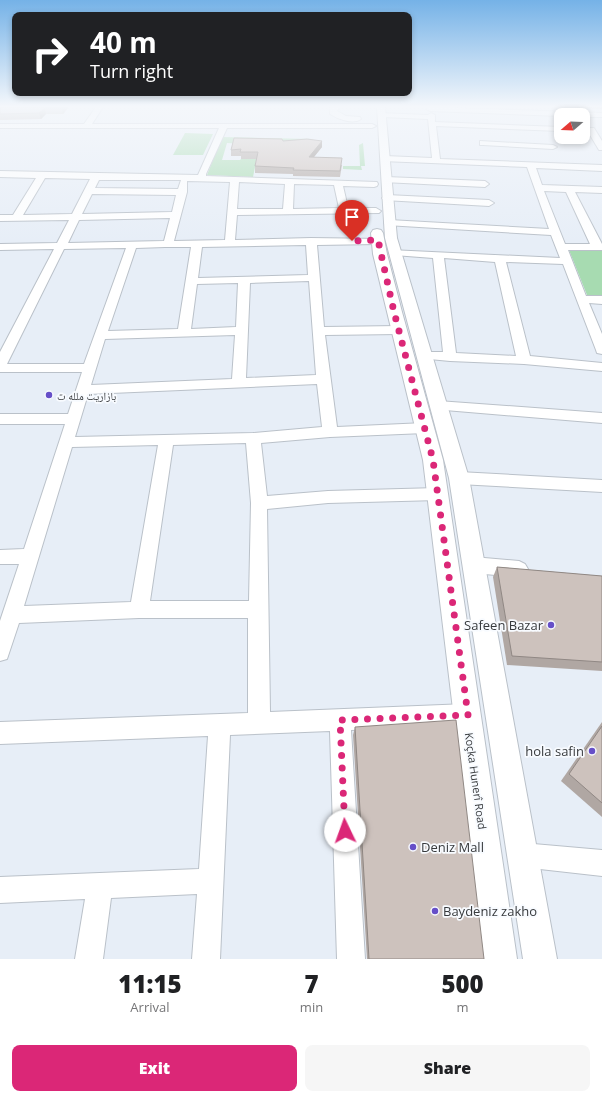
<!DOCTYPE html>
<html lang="en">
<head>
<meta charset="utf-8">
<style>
  body { margin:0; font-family:"Open Sans","Noto Naskh Arabic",sans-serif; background:#f6f6f6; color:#202124; height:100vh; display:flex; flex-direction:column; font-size:15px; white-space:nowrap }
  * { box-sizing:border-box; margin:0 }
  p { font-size:13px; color:#757577 }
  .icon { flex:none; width:22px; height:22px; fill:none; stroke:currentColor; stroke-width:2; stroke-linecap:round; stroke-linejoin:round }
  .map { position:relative; height:959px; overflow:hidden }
  .drawer { display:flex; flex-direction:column; background:#fff; flex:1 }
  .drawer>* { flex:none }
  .hud { position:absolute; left:12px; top:12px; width:400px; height:84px; border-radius:8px; box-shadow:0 2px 6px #0003; background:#202124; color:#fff; overflow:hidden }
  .needle { width:26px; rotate:251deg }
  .fabs { position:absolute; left:554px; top:108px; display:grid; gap:8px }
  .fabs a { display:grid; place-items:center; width:36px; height:36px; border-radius:8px; background:#fff; box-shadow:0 2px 6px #0003; font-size:20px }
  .pin { position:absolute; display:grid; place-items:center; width:34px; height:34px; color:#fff; margin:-41px -17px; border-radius:50% 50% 50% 0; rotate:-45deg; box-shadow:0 0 4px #0007 }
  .pin .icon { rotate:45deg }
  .me { position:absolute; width:44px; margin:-22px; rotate:357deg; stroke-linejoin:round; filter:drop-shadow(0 0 3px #0008) }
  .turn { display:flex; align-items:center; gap:14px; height:84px; padding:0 12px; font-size:18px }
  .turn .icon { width:52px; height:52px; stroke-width:2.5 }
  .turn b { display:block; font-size:28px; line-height:34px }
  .eta { display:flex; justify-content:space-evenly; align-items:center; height:68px; text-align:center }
  .eta b { font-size:24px; font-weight:800; line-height:28px }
  .primary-button { display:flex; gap:8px; margin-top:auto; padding:8px 12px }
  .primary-button a { flex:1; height:46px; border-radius:8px; background:#db2777; color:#fff; font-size:16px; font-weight:800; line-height:46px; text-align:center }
  .primary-button a+a { background:#f6f6f6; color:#202124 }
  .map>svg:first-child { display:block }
  .green { fill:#a7dbb1 }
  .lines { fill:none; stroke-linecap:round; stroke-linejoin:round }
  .minor-casing { stroke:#bac1c9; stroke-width:2 }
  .major-casing { stroke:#bac1c9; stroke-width:2 }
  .minor { fill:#fff; fill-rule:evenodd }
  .major { fill:#fff; fill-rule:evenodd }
  .wall { fill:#b0a7a3 }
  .shaded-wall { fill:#908884 }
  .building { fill:#cdc2bd; stroke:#908884 }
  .route { stroke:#db2777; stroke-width:7; stroke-dasharray:0 12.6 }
  .poi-dot { fill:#664fc8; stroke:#f8fbff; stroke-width:1.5 }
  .labels { text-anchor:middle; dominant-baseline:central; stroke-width:3.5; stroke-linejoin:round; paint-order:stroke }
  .poi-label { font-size:11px; fill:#373a3d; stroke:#f8fbff; text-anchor:start }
  .street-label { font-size:11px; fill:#373a3d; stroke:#f8fbff }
  .near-poi-label { font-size:13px; fill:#373a3d; stroke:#f8fbff; text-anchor:end }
</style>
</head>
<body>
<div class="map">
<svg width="602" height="959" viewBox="0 0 602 959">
  <rect width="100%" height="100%" fill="#e7eef7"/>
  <!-- green -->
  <g class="green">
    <path d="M185,133L213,134L203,155H173Z"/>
    <path d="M222,137L312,139L306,143L262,145L227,143L222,160H240L241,159H281L256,162L253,177L207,175Z"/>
    <path d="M363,143L365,166H361L362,170L343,169V166H360L359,145Z"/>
    <path d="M569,250L602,251V296L587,295Z"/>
  </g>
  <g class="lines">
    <defs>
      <g id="minor">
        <path d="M96,107H103L92,124H372L376,126L372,128H227L206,174V176L377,182L378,184L377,186L374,187L343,186L348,208H376L381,211L379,213L237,215L235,240L311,238L382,239L383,241L382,243L378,244L317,245L324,327L399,326L403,327L405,330L403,333L399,334L325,335L337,427L425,423L430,424L432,428L430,432L425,433L330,437L261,443L267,496L328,491L438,488L444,490L446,494L444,498L438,500L328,503L267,509L270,712L467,704L475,707L478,715L475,723L467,726L351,730L365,959H337L330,731L230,735L220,959H192L197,894L111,898L103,959H75L85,899L0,903V877L199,869L208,736L0,744V722L248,713V618H139L19,623L7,659L0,661V621L19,564H0V550L24,549L65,424H0V414H68L82,372H0V352L54,249L0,250V244L57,243L69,220L0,221V215H13L36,178L0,177V171L198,175L219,128H0V124H84ZM45,178L90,179L72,214L23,215ZM99,180H181L178,189L95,188ZM187,181L230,182L225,240L174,241L187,192ZM239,182L285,184L283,209H237ZM294,184L334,185L339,208L293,209ZM92,194L176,195L172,212L82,214ZM170,218L164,241L68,243L79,220ZM306,245L308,275L198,278L202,247ZM165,247H191L178,329L108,331L136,248ZM126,248L84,364H7L64,249ZM309,281L316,375L246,378L250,283ZM238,283L236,327L191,329L197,284ZM235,335L232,379L91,385L105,339ZM317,384L322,427L253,433L75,437L88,394ZM246,443L251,503L249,601H150L173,445ZM158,445L131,602L24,606L72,447Z"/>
        <path d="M330,107H340L337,111L346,116L360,117L361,119C353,125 338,119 330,114Z"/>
        <path d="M428,107L602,113V117H583V115L561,116L430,111L426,109Z"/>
        <path d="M379,113L428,115L431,113L435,115V122L561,127V131L436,126L440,159L602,165V171L536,168L542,185L602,187V193L575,192L602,244V250H568L586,296H602V304L589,303L602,334V354L597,353L596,350L563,264L506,262L530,356L602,363V371L524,364L450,361L419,358L417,355L419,352H443L433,258L394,255L390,254L389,252L390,250L560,258L551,235L386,225L384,223L386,221L389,220L549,229L527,167L382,161L381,159L382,157L385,156L432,158L428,119L382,117H379ZM544,191L566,192L590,244H565ZM444,258L495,262L516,356L456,353Z"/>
        <path d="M588,128H594L602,141V150H599L587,130Z"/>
        <path d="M480,141L553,145L557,147L553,149L483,145H480Z"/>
        <path d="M386,177L485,181L489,184L485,187L383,182L382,180Z"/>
        <path d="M387,195L489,200L494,203L489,206L384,200L382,198Z"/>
        <path d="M438,401L602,413V423L433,409L431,406L433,403Z"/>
        <path d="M459,472L602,480V492L459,484L453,482L451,478L453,474Z"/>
        <path d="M473,557L519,561L525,564L528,569L525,574L519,577L473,573L467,570L464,565L467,560Z"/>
        <path d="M522,843L602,850V876L522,867L513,864L510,855L513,846Z"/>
      </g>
      <g id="major">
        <path d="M377,107H385L397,238L469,478L557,959H523L449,478L385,238Z"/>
        <path d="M377,229L381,230L383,233L387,254L402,312L443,460L517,959H483L423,460L373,254L371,233L373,230Z"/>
      </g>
    </defs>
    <!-- minor casing -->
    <use href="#minor" class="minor-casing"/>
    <!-- major casing -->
    <use href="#major" class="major-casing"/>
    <!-- minor -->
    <use href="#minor" class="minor"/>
    <!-- major -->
    <use href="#major" class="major"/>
  </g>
  <!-- wall -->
  <g class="wall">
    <path d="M0,107H69L63,114H46L41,119L0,120Z"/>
    <path d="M575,107H602V109L576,108Z"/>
    <path d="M283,141L322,147L314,157L342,165L340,177L293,176V174L255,173V166L257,159H241V156H231V150Z"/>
    <path d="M497,567L602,576V671L507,665L493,577Z"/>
    <path d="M602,722V817L561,781Z"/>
    <path d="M355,727L484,959H367L353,735Z"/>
  </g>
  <!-- shaded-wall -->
  <g class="shaded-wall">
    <path d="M62,107H69L63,114L62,108Z"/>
    <path d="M45,108L46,114L41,119L39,113Z"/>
    <path d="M322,141V147L309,163V157Z"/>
  </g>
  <!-- building -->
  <g class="building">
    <path d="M0,107H62V108H45L39,113L0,114Z"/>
    <path d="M234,138L282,139L283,141L307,139L322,141L309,157L342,158L340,171L293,170L294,168L255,166L258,152H240L241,149L231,150Z"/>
    <path d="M497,567L602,576V662L512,656Z"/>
    <path d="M456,720L484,959H369L355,727Z"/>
    <path d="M602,726V803L569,774Z"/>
  </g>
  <!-- sky -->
  <linearGradient id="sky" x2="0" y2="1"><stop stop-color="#75b2e7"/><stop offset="0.44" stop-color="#f4f7fb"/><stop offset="1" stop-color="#f4f7fb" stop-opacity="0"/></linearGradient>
  <rect width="602" height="242" fill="url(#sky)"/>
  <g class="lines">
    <!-- route -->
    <path class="route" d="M345,831L340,720L468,715L433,460L394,312L378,240L352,241"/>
  </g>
  <!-- markers -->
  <g class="poi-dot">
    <circle cx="49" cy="395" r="4"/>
    <circle cx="551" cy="625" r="4"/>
    <circle cx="592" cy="751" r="4"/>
    <circle cx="413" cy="847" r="4"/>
    <circle cx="435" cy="911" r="4"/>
  </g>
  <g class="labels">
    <!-- poi labels -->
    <g class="poi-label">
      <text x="57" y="395">بازاريت ملله ت</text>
    </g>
    <!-- street labels -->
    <g class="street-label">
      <text transform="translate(476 781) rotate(82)">Koçka Hunerî Road</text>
    </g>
    <!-- near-poi labels -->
    <g class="near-poi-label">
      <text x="543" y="625">Safeen Bazar</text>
      <text x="584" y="751">hola safin</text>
      <text x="421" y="847" text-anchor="start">Deniz Mall</text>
      <text x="443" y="911" text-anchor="start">Baydeniz zakho</text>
    </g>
  </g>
</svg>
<div class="fabs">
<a><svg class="needle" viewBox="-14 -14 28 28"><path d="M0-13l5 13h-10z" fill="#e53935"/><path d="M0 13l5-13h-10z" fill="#757577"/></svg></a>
</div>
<div class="pin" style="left:352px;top:241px;background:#d93025"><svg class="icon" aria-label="arrive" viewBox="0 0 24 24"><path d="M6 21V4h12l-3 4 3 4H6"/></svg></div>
<svg class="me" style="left:345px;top:831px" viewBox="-20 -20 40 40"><circle r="19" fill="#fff"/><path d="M0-13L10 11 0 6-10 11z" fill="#db2777"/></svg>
<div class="hud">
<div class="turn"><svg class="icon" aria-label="right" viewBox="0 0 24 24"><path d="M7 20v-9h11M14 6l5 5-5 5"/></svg><div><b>40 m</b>Turn right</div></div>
</div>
</div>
<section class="drawer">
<div class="eta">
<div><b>11:15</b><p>Arrival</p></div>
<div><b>7</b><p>min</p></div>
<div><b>500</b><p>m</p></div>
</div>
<div class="primary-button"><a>Exit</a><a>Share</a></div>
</section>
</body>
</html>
